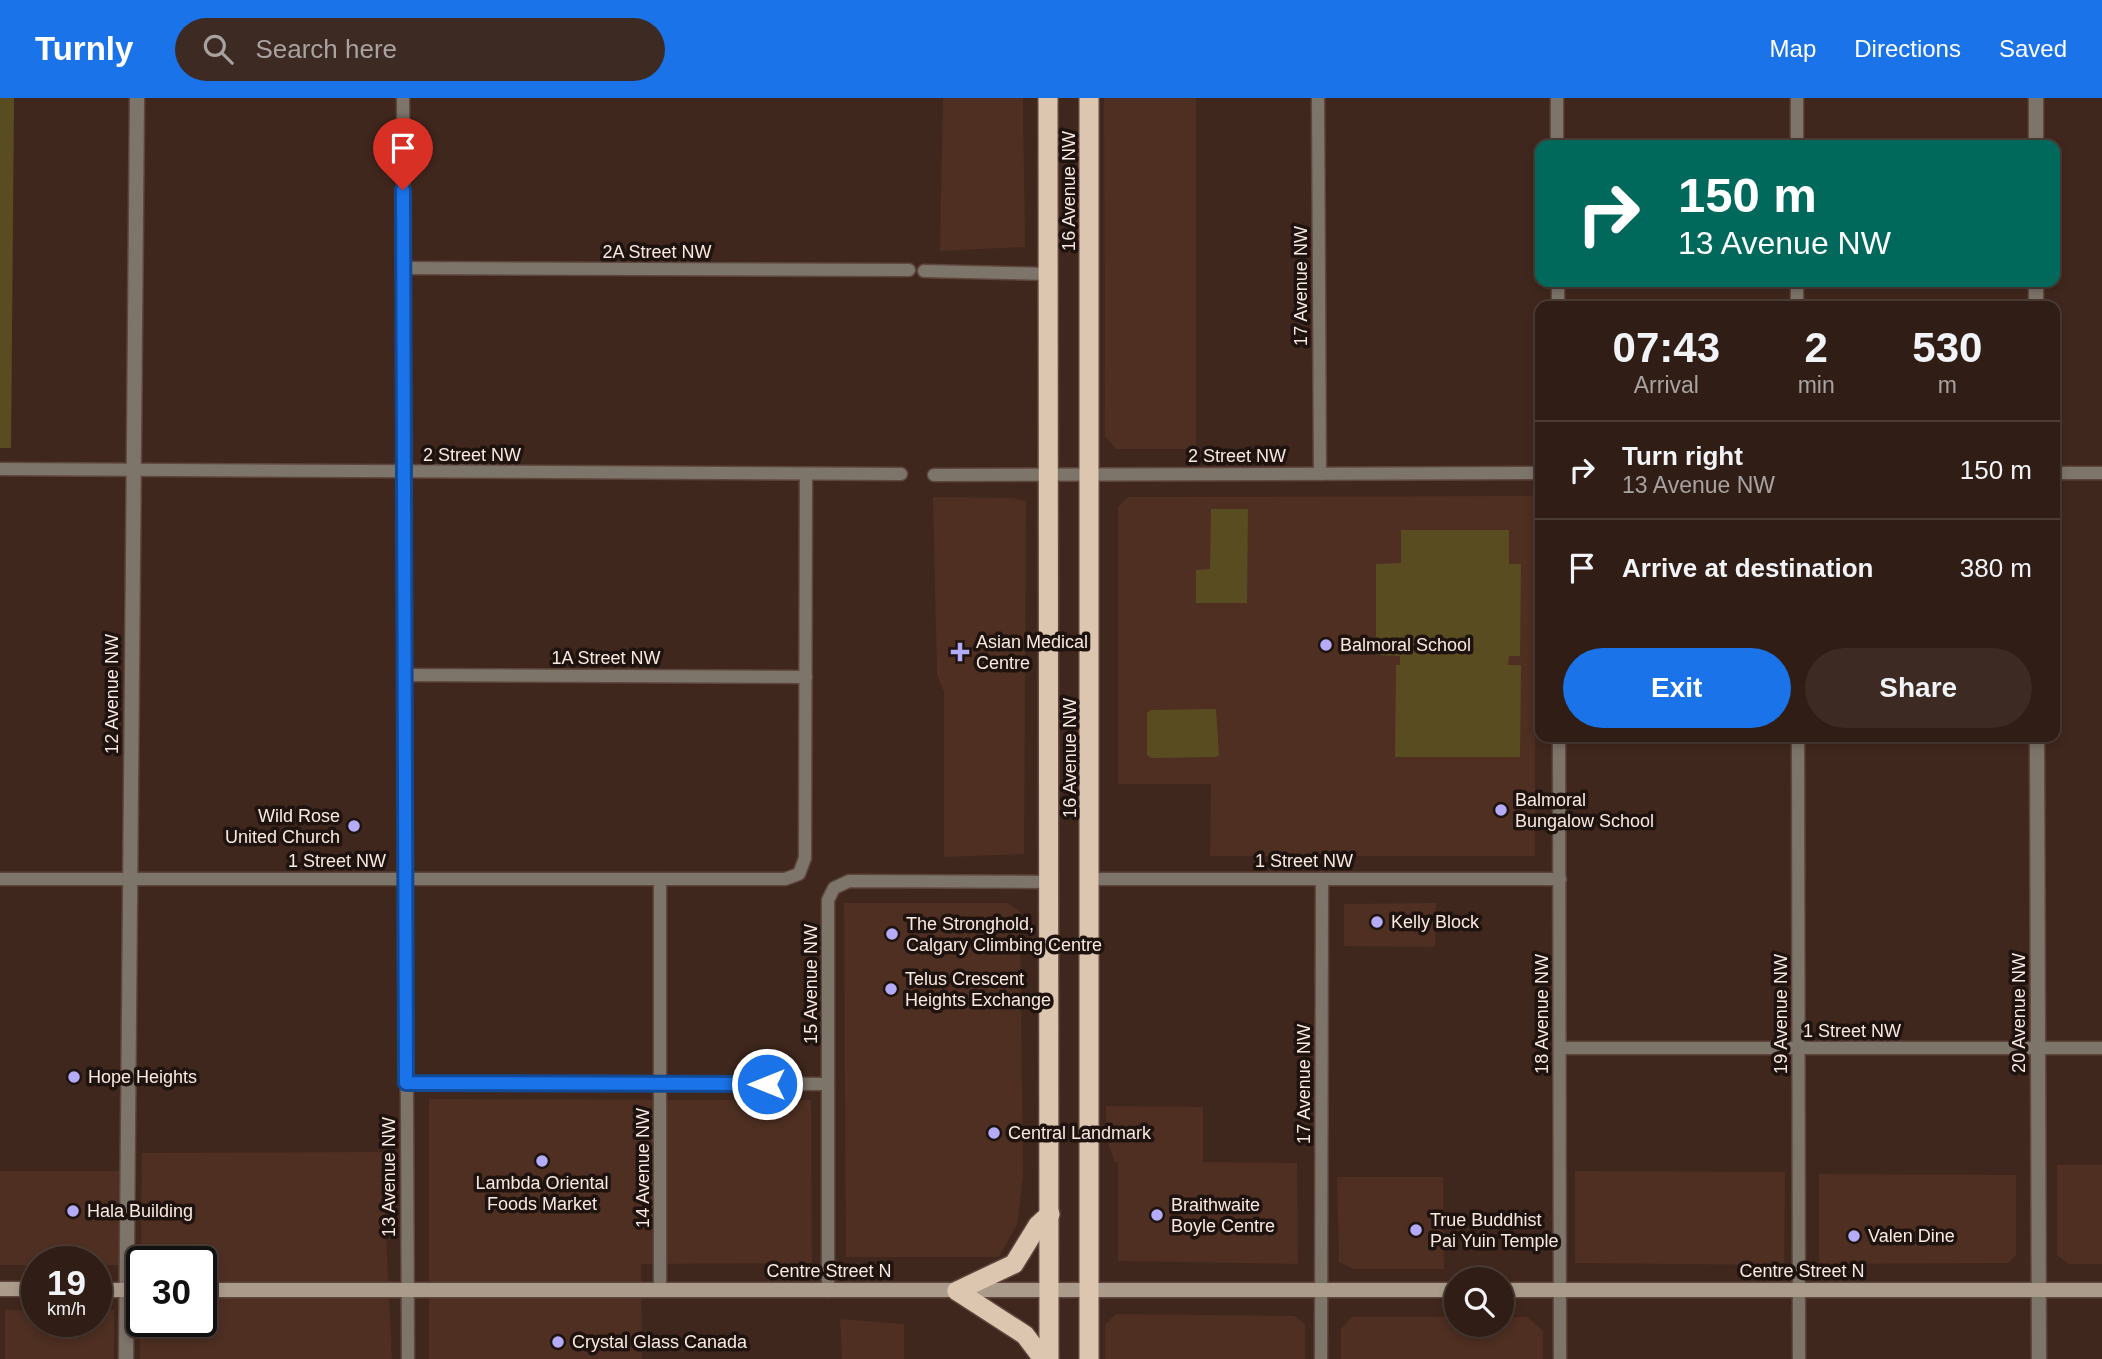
<!DOCTYPE html>
<html lang="en">
<head>
<meta charset="utf-8">
<style>
  body { margin:0; font-family:Arial,sans-serif; background:#3c2a23; color:#f1f3f6; height:100vh; display:flex; flex-direction:column; font-size:26px; white-space:nowrap }
  * { box-sizing:border-box; margin:0 }
  p { font-size:23px; color:#a8a2a1 }
  .icon { flex:none; width:38px; height:38px; fill:none; stroke:currentColor; stroke-width:2; stroke-linecap:round; stroke-linejoin:round }
  .map { position:relative; flex:1; overflow:hidden }
  .details { position:absolute; left:1535px; top:203px; width:525px; height:441px; display:flex; flex-direction:column; background:#301d16; border-radius:14px; box-shadow:0 4px 10px #0003,0 0 0 2px #4b3b35 }
  .details>* { flex:none }
  .hud { position:absolute; left:1535px; top:42px; width:525px; height:147px; border-radius:14px; box-shadow:0 4px 10px #0003,0 0 0 2px #4b3b35; background:#00695c; color:#fff; overflow:hidden }
  .fabs { position:absolute; left:1444px; top:1169px; display:grid; gap:14px }
  .fabs a { display:grid; place-items:center; width:70px; height:70px; border-radius:50%; background:#301d16; box-shadow:0 4px 10px #0003,0 0 0 2px #4b3b35; font-size:35px }
  .speed { position:absolute; left:21px; top:1148px; display:flex; gap:14px; font-size:35px; font-weight:700; text-align:center }
  .speed>* { display:grid; place-content:center; width:91px; height:91px; border-radius:50%; background:#301d16; box-shadow:0 4px 10px #0003,0 0 0 2px #4b3b35; line-height:1 }
  .speed small { font-size:18px; font-weight:400 }
  .speed .limit { border:4px solid #111; border-radius:10px; background:#fff; color:#111 }
  .pin { position:absolute; display:grid; place-items:center; width:60px; height:60px; color:#fff; margin:-72px -30px; border-radius:50% 50% 50% 0; rotate:-45deg; box-shadow:0 0 7px #0007 }
  .pin .icon { rotate:45deg }
  .me { position:absolute; width:77px; margin:-38px; rotate:270deg; stroke-linejoin:round; filter:drop-shadow(0 0 5px #0008) }
  .turn { display:flex; align-items:center; gap:24px; height:147px; padding:0 28px; font-size:32px }
  .turn .icon { width:91px; height:91px; stroke-width:2.5 }
  .turn b { display:block; font-size:49px; line-height:60px }
  .eta { display:flex; justify-content:space-evenly; align-items:center; height:119px; text-align:center }
  .eta b { font-size:42px; font-weight:700; line-height:49px }
  .cta { display:flex; gap:14px; margin-top:auto; padding:14px 28px }
  .cta a { flex:1; height:80px; border-radius:42px; background:#1a73e8; color:#fff; font-size:28px; font-weight:700; line-height:80px; text-align:center }
  .cta a+a { background:#3c2a23; color:#f1f3f6 }
  ul { padding:0; list-style:none }
  li { display:flex; align-items:center; gap:21px; height:98px; padding:0 28px; border-top:2px solid #4b3b35 }
  li div { flex:1 }
  li b { display:block; font-size:26px }
  li em { font-style:normal }
  header { display:flex; align-items:center; gap:42px; box-sizing:border-box; height:98px; padding:0 35px; background:#1a73e8; color:#fff }
  header strong { font-size:33px }
  nav { display:flex; gap:38px; margin-inline-start:auto; font-size:24px }
  .search { width:490px; height:63px; background:#3c2a23; display:flex; align-items:center; gap:18px; box-sizing:border-box; padding:0 24px; border-radius:38px; color:#a8a2a1; font-size:26px }
  .map>svg:first-child { display:block }
  .built { fill:#4e2f22; fill-rule:evenodd }
  .green { fill:#5a4c21 }
  .lines { fill:none; stroke-linecap:round; stroke-linejoin:round }
  .minor-casing { stroke:#5e463c; stroke-width:15 }
  .tertiary-casing { stroke:#5e463c; stroke-width:17 }
  .secondary-casing { stroke:#5e463c; stroke-width:17 }
  .trunk-casing { stroke:#5e463c; stroke-width:22 }
  .minor { stroke:#7d746a; stroke-width:12 }
  .tertiary { stroke:#7d746a; stroke-width:14 }
  .secondary { stroke:#aa9b8b; stroke-width:14 }
  .trunk { stroke:#dcc6b0; stroke-width:19 }
  .route-casing { stroke:#114b97; stroke-width:18 }
  .route { stroke:#1a73e8; stroke-width:12 }
  .poi-dot { fill:#b4acf9; stroke:#1e130e; stroke-width:2.5 }
  .labels { text-anchor:middle; dominant-baseline:central; stroke-width:7; stroke-linejoin:round; paint-order:stroke }
  .street-label { font-size:18px; fill:#f9e8e1; stroke:#1e130e }
  .poi-label { font-size:18px; fill:#f9e8e1; stroke:#1e130e; text-anchor:start }
</style>
</head>
<body>
<header>
<strong>Turnly</strong>
<div class="search"><svg class="icon" aria-label="search" viewBox="0 0 24 24"><circle cx="10" cy="10" r="6"/><path d="M15 15l6 6"/></svg>Search here</div>
<nav><a>Map</a><a>Directions</a><a>Saved</a></nav>
</header>
<div class="map">
<svg width="2102" height="1261" viewBox="0 0 2102 1261">
  <rect width="100%" height="100%" fill="#40271d"/>
  <!-- built -->
  <g class="built">
    <path d="M943,0H1023L1025,149L940,153Z"/>
    <path d="M1104,0H1196V351H1116L1105,338Z"/>
    <path d="M1535,398V758H1210L1211,686H1118V408L1129,399Z"/>
    <path d="M933,399L1012,400L1026,403L1024,756L944,759V594L937,577Z"/>
    <path d="M844,805H1008L1020,814L1023,1078L1017,1126L999,1159H846Z"/>
    <path d="M1436,805L1435,849L1344,848V806Z"/>
    <path d="M429,1001L811,1002L812,1165L641,1166L642,1261H429Z"/>
    <path d="M1106,1008L1203,1009V1064L1297,1065L1298,1166L1118,1163V1064H1115L1106,1040Z"/>
    <path d="M382,1054L392,1261H140L142,1055ZM142,1164H201V1223H142Z"/>
    <path d="M2057,1067H2102V1166H2069L2057,1157Z"/>
    <path d="M0,1073H123L120,1167H96V1164H37V1167H0Z"/>
    <path d="M1575,1073L1785,1074L1784,1167L1575,1165Z"/>
    <path d="M1819,1076L2016,1077V1157L2009,1165L1819,1166Z"/>
    <path d="M1337,1079H1443L1444,1171H1354L1339,1164Z"/>
    <path d="M5,1212H37V1223H96V1212H114V1261H5Z"/>
    <path d="M1116,1216L1294,1218L1305,1226V1261H1105V1227Z"/>
    <path d="M1352,1219H1456V1227H1502V1219H1527L1543,1233V1261H1341V1231Z"/>
    <path d="M840,1221L904,1226V1261H842Z"/>
  </g>
  <!-- green -->
  <g class="green">
    <path d="M0,0H14L11,350H0Z"/>
    <path d="M1211,411H1248L1247,505H1196V472L1210,471Z"/>
    <path d="M1401,432H1509V466H1521L1520,558H1509L1508,567H1521L1520,659H1395L1396,567H1400V558L1376,557V466L1401,465Z"/>
    <path d="M1216,611L1219,657L1216,659L1151,660L1147,657V615L1151,612Z"/>
  </g>
  <g class="lines">
    <defs>
      <g id="minor">
        <path d="M403,0L408,1261"/>
        <path d="M1318,0L1320,376"/>
        <path d="M1557,0V47"/>
        <path d="M1797,0V47"/>
        <path d="M404,170L909,172"/>
        <path d="M924,173L1050,176"/>
        <path d="M1558,184V208"/>
        <path d="M1797,184V208"/>
        <path d="M0,371L901,376"/>
        <path d="M2054,375H2102"/>
        <path d="M934,377L1540,375"/>
        <path d="M405,577L806,579"/>
        <path d="M1559,639L1560,1261"/>
        <path d="M1798,639L1799,1261"/>
        <path d="M0,781H785L799,776L805,760L806,376"/>
        <path d="M660,781V1192"/>
        <path d="M1091,781H1560"/>
        <path d="M1560,950H2102"/>
        <path d="M406,985L828,986"/>
        <path d="M828,1193V802L834,790L849,783L1046,784"/>
        <path d="M1321,1261L1322,781"/>
      </g>
      <g id="tertiary">
        <path d="M2036,0V47"/>
        <path d="M2036,184V208"/>
        <path d="M2037,639L2039,1261"/>
        <path d="M126,1261L137,0"/>
      </g>
      <g id="secondary">
        <path d="M0,1191H37"/>
        <path d="M96,1192H142"/>
        <path d="M201,1192H1456"/>
        <path d="M1502,1192H2102"/>
      </g>
      <g id="trunk">
        <path d="M1048,0L1049,1261"/>
        <path d="M957,1193L1014,1166L1038,1127L1050,1116"/>
        <path d="M957,1193L1025,1237L1043,1261"/>
        <path d="M1089,1261V0"/>
      </g>
    </defs>
    <!-- minor casing -->
    <use href="#minor" class="minor-casing"/>
    <!-- tertiary casing -->
    <use href="#tertiary" class="tertiary-casing"/>
    <!-- secondary casing -->
    <use href="#secondary" class="secondary-casing"/>
    <!-- trunk casing -->
    <use href="#trunk" class="trunk-casing"/>
    <!-- minor -->
    <use href="#minor" class="minor"/>
    <!-- tertiary -->
    <use href="#tertiary" class="tertiary"/>
    <!-- secondary -->
    <use href="#secondary" class="secondary"/>
    <!-- trunk -->
    <use href="#trunk" class="trunk"/>
  </g>
  <g class="lines">
    <defs>
      <path id="route" d="M403,92L406,985L767,986"/>
    </defs>
    <!-- route casing -->
    <use href="#route" class="route-casing"/>
    <!-- route -->
    <use href="#route" class="route"/>
  </g>
  <!-- markers -->
  <g class="poi-dot">
    <circle cx="1326" cy="547" r="7"/>
    <path d="M956.5 543.5h7v7h7v7h-7v7h-7v-7h-7v-7h7z"/>
    <circle cx="1501" cy="712" r="7"/>
    <circle cx="354" cy="728" r="7"/>
    <circle cx="1377" cy="824" r="7"/>
    <circle cx="892" cy="836" r="7"/>
    <circle cx="891" cy="891" r="7"/>
    <circle cx="74" cy="979" r="7"/>
    <circle cx="994" cy="1035" r="7"/>
    <circle cx="542" cy="1063" r="7"/>
    <circle cx="73" cy="1113" r="7"/>
    <circle cx="1157" cy="1117" r="7"/>
    <circle cx="1416" cy="1132" r="7"/>
    <circle cx="1854" cy="1138" r="7"/>
    <circle cx="558" cy="1244" r="7"/>
  </g>
  <g class="labels">
    <!-- street labels -->
    <g class="street-label">
      <text transform="translate(1069 93) rotate(-90)">16 Avenue NW</text>
      <text x="657" y="154">2A Street NW</text>
      <text transform="translate(1301 188) rotate(-90)">17 Avenue NW</text>
      <text x="472" y="357">2 Street NW</text>
      <text x="1237" y="358">2 Street NW</text>
      <text x="606" y="560">1A Street NW</text>
      <text transform="translate(112 596) rotate(-90)">12 Avenue NW</text>
      <text transform="translate(1070 660) rotate(-90)">16 Avenue NW</text>
      <text x="337" y="763">1 Street NW</text>
      <text x="1304" y="763">1 Street NW</text>
      <text transform="translate(811 886) rotate(-90)">15 Avenue NW</text>
      <text transform="translate(2019 915) rotate(-90)">20 Avenue NW</text>
      <text transform="translate(1542 916) rotate(-90)">18 Avenue NW</text>
      <text transform="translate(1781 916) rotate(-90)">19 Avenue NW</text>
      <text x="1852" y="933">1 Street NW</text>
      <text transform="translate(1304 986) rotate(-90)">17 Avenue NW</text>
      <text transform="translate(643 1070) rotate(-90)">14 Avenue NW</text>
      <text transform="translate(389 1079) rotate(-90)">13 Avenue NW</text>
      <text x="829" y="1173">Centre Street N</text>
      <text x="1802" y="1173">Centre Street N</text>
    </g>
    <!-- poi labels -->
    <g class="poi-label">
      <text x="976" y="544">Asian Medical<tspan x="976" dy="21">Centre</tspan></text>
      <text x="1340" y="547">Balmoral School</text>
      <text x="1515" y="702">Balmoral<tspan x="1515" dy="21">Bungalow School</tspan></text>
      <text x="340" y="718" text-anchor="end">Wild Rose<tspan x="340" dy="21">United Church</tspan></text>
      <text x="1391" y="824">Kelly Block</text>
      <text x="906" y="826">The Stronghold,<tspan x="906" dy="21">Calgary Climbing Centre</tspan></text>
      <text x="905" y="881">Telus Crescent<tspan x="905" dy="21">Heights Exchange</tspan></text>
      <text x="88" y="979">Hope Heights</text>
      <text x="1008" y="1035">Central Landmark</text>
      <text x="542" y="1085" text-anchor="middle">Lambda Oriental<tspan x="542" dy="21">Foods Market</tspan></text>
      <text x="1171" y="1107">Braithwaite<tspan x="1171" dy="21">Boyle Centre</tspan></text>
      <text x="87" y="1113">Hala Building</text>
      <text x="1430" y="1122">True Buddhist<tspan x="1430" dy="21">Pai Yuin Temple</tspan></text>
      <text x="1868" y="1138">Valen Dine</text>
      <text x="572" y="1244">Crystal Glass Canada</text>
    </g>
  </g>
</svg>
<div class="fabs">
<a><svg class="icon" aria-label="search" viewBox="0 0 24 24"><circle cx="10" cy="10" r="6"/><path d="M15 15l6 6"/></svg></a>
</div>
<div class="speed"><div>19<small>km/h</small></div><div class="limit">30</div></div>
<div class="pin" style="left:403px;top:92px;background:#d93025"><svg class="icon" aria-label="arrive" viewBox="0 0 24 24"><path d="M6 21V4h12l-3 4 3 4H6"/></svg></div>
<svg class="me" style="left:767px;top:986px" viewBox="-20 -20 40 40"><circle r="17" fill="#1a73e8" stroke="#fff" stroke-width="3"/><path d="M0-11L8 9 0 5-8 9z" fill="#fff"/></svg>
<div class="hud">
<div class="turn"><svg class="icon" aria-label="right" viewBox="0 0 24 24"><path d="M7 20v-9h11M14 6l5 5-5 5"/></svg><div><b>150 m</b>13 Avenue NW</div></div>
</div>
<section class="details">
<div class="eta">
<div><b>07:43</b><p>Arrival</p></div>
<div><b>2</b><p>min</p></div>
<div><b>530</b><p>m</p></div>
</div>
<ul>
<li><svg class="icon" aria-label="right" viewBox="0 0 24 24"><path d="M7 20v-9h11M14 6l5 5-5 5"/></svg><div><b>Turn right</b><p>13 Avenue NW</p></div><em>150 m</em></li>
<li><svg class="icon" aria-label="arrive" viewBox="0 0 24 24"><path d="M6 21V4h12l-3 4 3 4H6"/></svg><div><b>Arrive at destination</b></div><em>380 m</em></li>
</ul>
<div class="cta"><a>Exit</a><a>Share</a></div>
</section>
</div>
</body>
</html>
